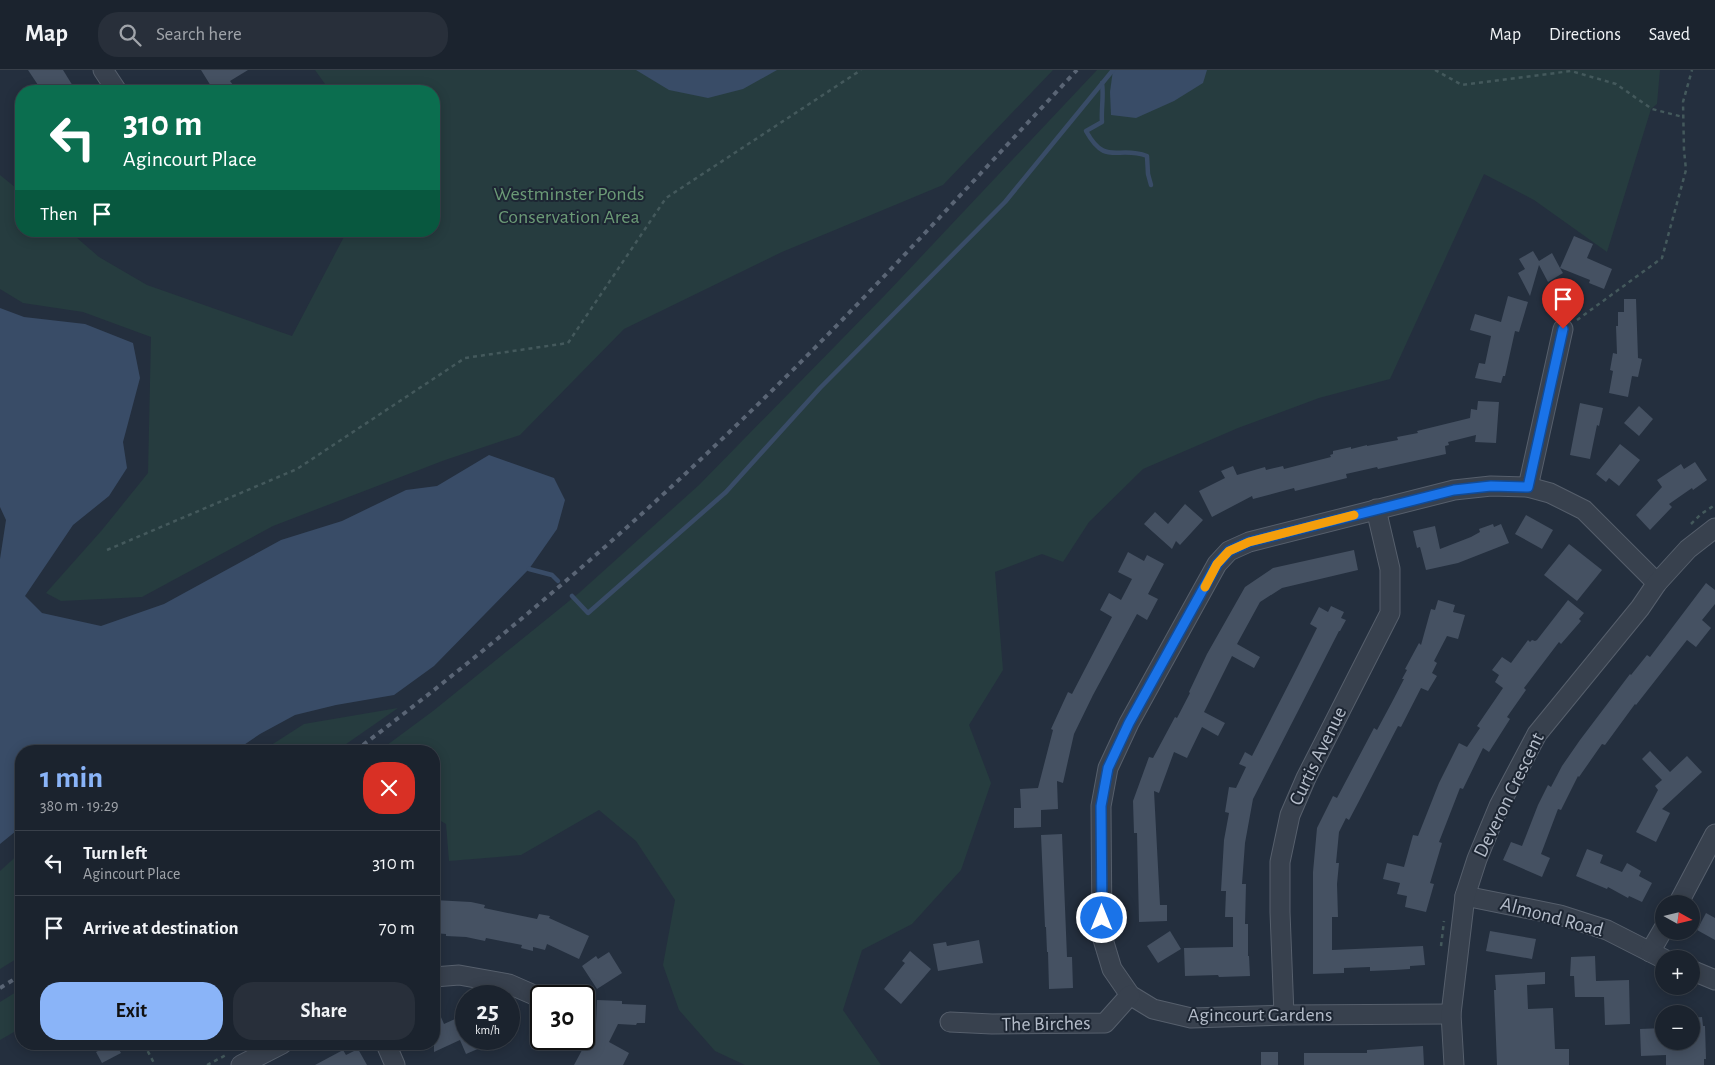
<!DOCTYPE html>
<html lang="en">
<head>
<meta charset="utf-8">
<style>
  body { margin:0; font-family:"Alegreya Sans",sans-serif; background:#282f3a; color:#f1f3f6; height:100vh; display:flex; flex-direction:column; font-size:19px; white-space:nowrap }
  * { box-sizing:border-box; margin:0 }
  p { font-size:16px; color:#a0a4aa }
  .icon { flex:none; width:28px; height:28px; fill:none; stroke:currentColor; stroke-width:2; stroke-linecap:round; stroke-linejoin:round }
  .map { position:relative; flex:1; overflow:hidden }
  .drawer { position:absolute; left:15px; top:675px; width:425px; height:305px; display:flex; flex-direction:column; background:#1b232e; border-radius:20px; box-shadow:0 2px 12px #0003,0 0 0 1px #39404a }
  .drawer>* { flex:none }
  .banner { position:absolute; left:15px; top:15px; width:425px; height:152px; border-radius:20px; box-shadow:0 2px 12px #0003,0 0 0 1px #39404a; background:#0b6e4f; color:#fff; overflow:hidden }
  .needle { width:32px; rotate:98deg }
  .tools { position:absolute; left:1655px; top:825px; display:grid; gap:10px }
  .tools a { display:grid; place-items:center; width:45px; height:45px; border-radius:50%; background:#1b232e; box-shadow:0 2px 12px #0003,0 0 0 1px #39404a; font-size:25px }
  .speed { position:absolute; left:455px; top:915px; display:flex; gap:10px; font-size:25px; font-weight:700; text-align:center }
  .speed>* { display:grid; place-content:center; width:65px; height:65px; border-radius:50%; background:#1b232e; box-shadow:0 2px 12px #0003,0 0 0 1px #39404a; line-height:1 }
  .speed small { font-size:12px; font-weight:400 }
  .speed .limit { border:2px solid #111; border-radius:8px; background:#fff; color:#111 }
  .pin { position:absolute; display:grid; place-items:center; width:42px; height:42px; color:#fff; margin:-51px -21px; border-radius:50% 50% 50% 0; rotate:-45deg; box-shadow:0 0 5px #0007 }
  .pin .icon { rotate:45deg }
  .me { position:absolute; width:55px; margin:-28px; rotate:0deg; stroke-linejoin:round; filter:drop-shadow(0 0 4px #0008) }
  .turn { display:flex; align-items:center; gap:18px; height:105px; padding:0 25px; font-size:22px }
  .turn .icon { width:65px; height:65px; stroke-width:2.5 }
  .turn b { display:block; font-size:35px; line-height:42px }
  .then { display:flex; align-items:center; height:48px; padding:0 25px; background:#0003; gap:10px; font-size:19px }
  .round { display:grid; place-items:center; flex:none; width:52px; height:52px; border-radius:20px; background:#282f3a }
  .summary { display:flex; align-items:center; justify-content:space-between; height:85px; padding:0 25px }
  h1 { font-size:30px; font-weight:700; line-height:38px; color:#8ab4f8 }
  .primary-button { display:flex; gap:10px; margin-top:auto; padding:10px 25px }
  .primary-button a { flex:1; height:58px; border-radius:20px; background:#8ab4f8; color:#111; font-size:20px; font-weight:700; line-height:58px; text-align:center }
  .primary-button a+a { background:#282f3a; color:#f1f3f6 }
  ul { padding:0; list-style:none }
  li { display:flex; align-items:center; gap:15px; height:65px; padding:0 25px; border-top:1px solid #39404a }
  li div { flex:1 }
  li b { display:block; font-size:19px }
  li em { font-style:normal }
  header { display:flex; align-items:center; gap:30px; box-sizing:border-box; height:70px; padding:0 25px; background:#1b232e; border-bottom:1px solid #39404a }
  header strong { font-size:24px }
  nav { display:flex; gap:28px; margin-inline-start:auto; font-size:18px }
  .search { width:350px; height:45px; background:#282f3a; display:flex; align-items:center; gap:12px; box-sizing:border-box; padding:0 18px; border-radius:20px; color:#a0a4aa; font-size:19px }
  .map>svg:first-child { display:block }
  .green { fill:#263c3f }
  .water { fill:#394c67 }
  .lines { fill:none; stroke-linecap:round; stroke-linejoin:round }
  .stream { stroke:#394c67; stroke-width:4.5 }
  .building { fill:#455162 }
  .minor-casing { stroke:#565f6c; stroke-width:21 }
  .path { stroke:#44595c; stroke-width:2.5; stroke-dasharray:4 4; stroke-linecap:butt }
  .minor { stroke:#38414e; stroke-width:19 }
  .rail { stroke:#5a6575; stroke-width:4; stroke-dasharray:5 5; stroke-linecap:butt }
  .route-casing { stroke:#114b97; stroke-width:12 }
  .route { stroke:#1a73e8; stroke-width:9 }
  .slow { stroke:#f59e0b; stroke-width:9 }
  .labels { text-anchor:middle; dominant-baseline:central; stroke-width:4; stroke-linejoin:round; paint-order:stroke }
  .park-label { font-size:20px; fill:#6b9a76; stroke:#1d2633 }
  .street-label { font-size:20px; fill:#b4bcc9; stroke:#1d2633 }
</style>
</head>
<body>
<header>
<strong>Map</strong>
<div class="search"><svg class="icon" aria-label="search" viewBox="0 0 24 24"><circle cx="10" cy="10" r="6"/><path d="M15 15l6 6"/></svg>Search here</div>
<nav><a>Map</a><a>Directions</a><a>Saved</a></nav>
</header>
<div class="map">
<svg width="1715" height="995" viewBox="0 0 1715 995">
  <rect width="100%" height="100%" fill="#242f3e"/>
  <!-- green -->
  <g class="green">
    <path d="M315,0H1053L943,115L782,182L624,259L520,365L445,390L273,456L142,527L61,531L46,523L102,460L148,403L151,267L83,242L23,233L0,219V105L21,122V161H69L99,187L147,215L292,266L347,161H434V21H330Z"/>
    <path d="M1097,0H1660L1657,34L1651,39L1607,182L1534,130L1484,104L1390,309L1319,328L1238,358L1143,399L1089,452L1063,492L1042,484L995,502L1003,600L969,655L991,713L961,800L912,854L862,880L843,940L881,995H745L715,981L679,940L663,895L675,830L636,771L599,740L521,785L449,791L446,754L434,747V681H379L433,641L579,523L699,415L886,224Z"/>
    <path d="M398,638L336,681H262L304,654Z"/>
    <path d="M21,782V886L0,899V801Z"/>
    <path d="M21,919V958L0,970V932Z"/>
  </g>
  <!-- water -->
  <g class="water">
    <path d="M636,0H777L743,19L708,28L669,20Z"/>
    <path d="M1113,0H1207L1203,13L1174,31L1136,48L1111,45L1110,22Z"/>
    <path d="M0,238L24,247L85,254L133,273L140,308L123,372L127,398L109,426L73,455L25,526L42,543L101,556L164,534L281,470L342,451L406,420L437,416L489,385L554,408L565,430L557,459L529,499L434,596L394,625L336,635L295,645L260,664L235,681H21V757L0,774V489L6,450L0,437Z"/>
  </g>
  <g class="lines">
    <!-- stream -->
    <g class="stream">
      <path d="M1102,13C1104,26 1101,39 1102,52L1086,61C1106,97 1117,75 1147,86L1148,104L1151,115"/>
      <path d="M529,499L552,505L558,511"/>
      <path d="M572,526L588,543L726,422L820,318L1005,132L1113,0"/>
    </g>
  </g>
  <!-- building -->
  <g class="building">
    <path d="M28,0H63L76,21H42Z"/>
    <path d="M201,0H248L230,11L233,15L224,21H214Z"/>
    <path d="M1574,166L1593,174L1587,188L1612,199L1604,219L1589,213L1590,210L1560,198L1563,203L1548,212L1539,195L1530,226L1518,203L1525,199L1519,189L1533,181L1539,191L1552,183L1560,198Z"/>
    <path d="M1508,226L1528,232L1519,262L1515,261L1505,306H1503L1501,313L1475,308L1479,293L1485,294L1491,266L1470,260L1475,244L1501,252Z"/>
    <path d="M1624,229H1636L1638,288L1642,289L1638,307L1632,306L1628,327L1609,323L1613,301L1610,300L1613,283L1617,284L1616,256H1618V242H1624Z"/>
    <path d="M1478,331L1499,332L1496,373L1475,372L1476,365L1448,372L1449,375L1445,376L1446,384L1378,399L1377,397L1346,404L1347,408L1295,421L1294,418L1253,429L1252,426L1212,447L1199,421L1225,408L1221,401L1233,396L1237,405L1265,397L1266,400L1283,396L1284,399L1331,387L1330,385L1333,384V381L1351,377V379L1367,375V376L1398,370L1397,367L1418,363L1417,361L1470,348L1471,339L1477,340Z"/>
    <path d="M1580,333L1603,338L1599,356L1597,355L1590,389L1570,385Z"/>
    <path d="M1639,336L1653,349L1639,366L1624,353Z"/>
    <path d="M1620,374L1640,390L1619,416L1609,408L1606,412L1596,404Z"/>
    <path d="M1695,392L1707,410L1693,420L1692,418L1669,434L1672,437L1650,460L1636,445L1662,417L1657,410L1681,394L1684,399Z"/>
    <path d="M1185,434L1203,450L1180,475L1176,471L1172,479L1144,454L1155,442L1168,454Z"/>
    <path d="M1526,445L1553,460L1542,479L1515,464Z"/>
    <path d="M1493,454L1494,457L1501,454L1509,473L1458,493L1426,500L1420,477L1417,478L1413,461L1435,456L1440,479L1471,467L1480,462L1479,459Z"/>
    <path d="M1569,474L1602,500L1577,531L1544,505Z"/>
    <path d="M1354,480L1358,500L1282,518L1260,532L1237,574L1260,587L1254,598L1232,586L1204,642L1225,653L1218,666L1202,657L1187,688L1174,682L1159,723L1154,721L1160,835H1167V851L1139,852L1137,763H1134L1133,731L1149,687L1153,688L1175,647L1177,648L1190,623L1189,622L1207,584L1245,517L1273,498Z"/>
    <path d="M1128,482L1144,491L1147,485L1164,494L1148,524L1158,529L1147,550L1137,544L1093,625L1074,664L1063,713L1057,711L1058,739L1041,740V757L1014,758V738H1021L1020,719L1038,718L1053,660L1051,659L1068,622L1072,624L1112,547L1100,540L1109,523L1121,530L1132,509L1118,502Z"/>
    <path d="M1706,513L1715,520V534L1702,550L1711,558L1696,577L1687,570L1636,635L1635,634L1605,675L1602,674L1579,707L1578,706L1561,740L1558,739L1541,784L1550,788L1542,807L1503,790L1511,772L1522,776L1538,735L1548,715L1551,717L1562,696L1580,670L1630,604L1631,605L1647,585L1650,587Z"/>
    <path d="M1438,530L1455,535L1453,542L1465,545L1458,569L1447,566L1434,591L1437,593L1432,603L1437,606L1428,621L1421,618L1401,657L1398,656L1358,733L1349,750L1346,748L1339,762L1336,793H1339L1337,814L1338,847H1332V880L1423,876L1425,895L1410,896V899L1394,900L1370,901V897L1344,898V903L1313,904V802L1317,758L1333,726L1337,728L1374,658L1377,660L1391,634L1404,609H1402L1407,600L1405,599L1419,573L1421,575L1431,539L1435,540Z"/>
    <path d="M1568,530L1584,543L1579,549L1581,551L1561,574L1559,572L1524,618L1526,620L1507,647L1510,649L1489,682L1483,678L1463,719L1460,718L1439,772L1442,773L1430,813L1434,814L1426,842L1405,837L1407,826L1397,824L1400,813L1383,809L1387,793L1404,797L1413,765L1418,766L1439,713L1459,673L1467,677L1480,658L1477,656L1503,618L1495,612L1499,605L1492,600L1502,587L1511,593L1528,570L1530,572L1532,570L1535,571L1537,570Z"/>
    <path d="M1331,536L1344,542L1341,548L1346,550L1340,561H1339L1253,729L1245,773L1242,814H1246L1245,854H1248V886H1249L1250,906L1219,907L1218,905L1185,906L1184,878L1233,877V847H1225L1226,821H1221L1224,770L1229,743L1225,742L1229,717L1236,718L1246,697L1239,694L1245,682L1252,686L1297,598L1317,558L1310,554L1319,537L1328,542Z"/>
    <path d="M1650,681L1670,702L1687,686L1702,702L1662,739L1670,743L1656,772L1636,762L1658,720L1655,716L1662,710L1642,689Z"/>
    <path d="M1062,764L1067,887H1072L1073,918L1049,919L1048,882H1047L1046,857H1045L1041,765Z"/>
    <path d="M1587,779L1603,785L1600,793L1622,802L1627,793L1641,801L1639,806L1652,813L1642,832L1629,826L1628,828L1608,817L1607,819L1576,806Z"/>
    <path d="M434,830L471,832L485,835L484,838L537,849L539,844L550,846L549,848L589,866L579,889L547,874L545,880L533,877V881L521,878L522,875L486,868L485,871L466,867L446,866V864L434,863Z"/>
    <path d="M1706,843L1715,848V870L1697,860Z"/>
    <path d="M1170,861L1181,879L1158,893L1147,876Z"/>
    <path d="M1490,861L1536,869L1532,889L1486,881Z"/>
    <path d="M979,870L983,893L938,901L933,874L946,872L947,876Z"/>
    <path d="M910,881L931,899L901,934L884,919L905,893L902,891Z"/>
    <path d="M609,882L622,903L597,919L582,896L596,886L598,889Z"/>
    <path d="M1595,886L1596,911L1629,910L1630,954L1605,955L1604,927H1575L1574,906H1570L1571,887Z"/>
    <path d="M1545,902V914L1527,915L1528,939L1553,938L1555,979H1569V995H1497L1494,920H1496L1495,905Z"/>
    <path d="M597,930L622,931V934L646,935L645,953H637L636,955L618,954L609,972L629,983L623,995H574L596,954Z"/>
    <path d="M434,931L444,954L466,944V967L463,969H501L466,984L460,970L434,982Z"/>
    <path d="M1702,947L1703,956H1705L1706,989H1704V995H1666V985L1641,986L1640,959L1664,958V971H1691V948Z"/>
    <path d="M111,974H116L121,983L102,993L96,982Z"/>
    <path d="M1423,976L1424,995H1304V983H1367V980Z"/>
    <path d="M358,979L367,995H315L343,980L346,985Z"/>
    <rect x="1261" y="982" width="17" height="13"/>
  </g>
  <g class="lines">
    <defs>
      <g id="minor">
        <path d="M103,0L117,21"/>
        <path d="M1528,417L1563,259"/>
        <path d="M1465,826L1560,845L1607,860L1664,889"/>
        <path d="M1678,834L1715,764"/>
        <path d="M1650,882L1664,858"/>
        <path d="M1691,900L1715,910"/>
        <path d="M434,907L459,905L509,914L541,928"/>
        <path d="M1451,944L1284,945L1191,948L1153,939L1130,925L1112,899L1102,866L1101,736L1108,698L1129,653L1217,494L1229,481L1249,472L1454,420L1491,416L1528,417L1550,423L1584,440L1657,513"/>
        <path d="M1284,945L1280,842V792L1290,745L1306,708L1390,543V499L1376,439"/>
        <path d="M950,952L992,954L1105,953L1130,925"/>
        <path d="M386,974L395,995"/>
        <path d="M241,995L282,974"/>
        <path d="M1454,995L1451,944L1465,826L1477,789L1499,736L1537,664L1640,538L1657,513L1688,479L1715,458"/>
      </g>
    </defs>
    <!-- minor casing -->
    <use href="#minor" class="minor-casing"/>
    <!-- path -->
    <g class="path">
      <path d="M1435,0L1462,15L1571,1L1616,14L1652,39L1683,47"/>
      <path d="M1577,250L1662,188L1686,100L1684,80L1683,32L1692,0"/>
      <path d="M1691,454L1701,444L1715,435"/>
      <path d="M107,480L297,399L465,288L568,273L666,128L861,0"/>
      <path d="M1441,876L1444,851"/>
      <path d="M144,974L155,995"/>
      <path d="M207,995L228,984"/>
    </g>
    <!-- minor -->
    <use href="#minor" class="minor"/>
    <!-- rail -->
    <g class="rail">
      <path d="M355,681C493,577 625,464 749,343C863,233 969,115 1077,0"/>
      <path d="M0,918L21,905"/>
    </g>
  </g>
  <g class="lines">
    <defs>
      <path id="route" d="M1102,848L1101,736L1108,698L1129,653L1217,494L1229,481L1249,472L1454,420L1491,416L1528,417L1563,259"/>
    </defs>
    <!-- route casing -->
    <use href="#route" class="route-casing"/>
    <!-- route -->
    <use href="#route" class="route"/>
    <!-- slow -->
    <path class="slow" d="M1205,517L1217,494L1229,481L1249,472L1354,445"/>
  </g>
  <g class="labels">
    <!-- park labels -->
    <g class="park-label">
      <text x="569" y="124">Westminster Ponds<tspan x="569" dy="23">Conservation Area</tspan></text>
    </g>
    <!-- street labels -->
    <g class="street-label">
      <text transform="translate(1318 686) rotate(-64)">Curtis Avenue</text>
      <text transform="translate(1509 725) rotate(-64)">Deveron Crescent</text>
      <text transform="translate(1552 847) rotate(15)">Almond Road</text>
      <text x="1260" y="945">Agincourt Gardens</text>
      <text transform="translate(1046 954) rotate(-1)">The Birches</text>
    </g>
  </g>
</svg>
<div class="tools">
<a><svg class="needle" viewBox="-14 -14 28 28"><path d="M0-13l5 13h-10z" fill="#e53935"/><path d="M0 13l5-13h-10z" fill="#a0a4aa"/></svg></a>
<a>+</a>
<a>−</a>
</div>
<div class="speed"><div>25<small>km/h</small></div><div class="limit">30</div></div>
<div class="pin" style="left:1563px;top:259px;background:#d93025"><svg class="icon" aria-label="arrive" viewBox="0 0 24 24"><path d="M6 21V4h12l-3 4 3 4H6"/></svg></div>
<svg class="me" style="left:1102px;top:848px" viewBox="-20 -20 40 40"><circle r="17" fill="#1a73e8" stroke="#fff" stroke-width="3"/><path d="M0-11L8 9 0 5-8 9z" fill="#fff"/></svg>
<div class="banner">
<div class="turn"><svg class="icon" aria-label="left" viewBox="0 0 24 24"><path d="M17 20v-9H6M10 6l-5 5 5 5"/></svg><div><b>310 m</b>Agincourt Place</div></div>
<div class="then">Then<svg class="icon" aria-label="arrive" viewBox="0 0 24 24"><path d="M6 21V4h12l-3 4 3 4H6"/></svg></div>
</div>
<section class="drawer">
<div class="summary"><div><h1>1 min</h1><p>380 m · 19:29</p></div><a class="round" style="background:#d93025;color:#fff"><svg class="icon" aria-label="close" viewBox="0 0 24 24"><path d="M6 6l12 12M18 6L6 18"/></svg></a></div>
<ul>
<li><svg class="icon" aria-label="left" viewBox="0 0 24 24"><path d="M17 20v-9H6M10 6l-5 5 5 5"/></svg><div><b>Turn left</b><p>Agincourt Place</p></div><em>310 m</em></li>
<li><svg class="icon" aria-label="arrive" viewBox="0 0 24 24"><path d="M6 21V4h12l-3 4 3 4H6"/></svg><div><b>Arrive at destination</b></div><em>70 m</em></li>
</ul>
<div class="primary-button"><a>Exit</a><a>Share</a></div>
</section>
</div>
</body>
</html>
